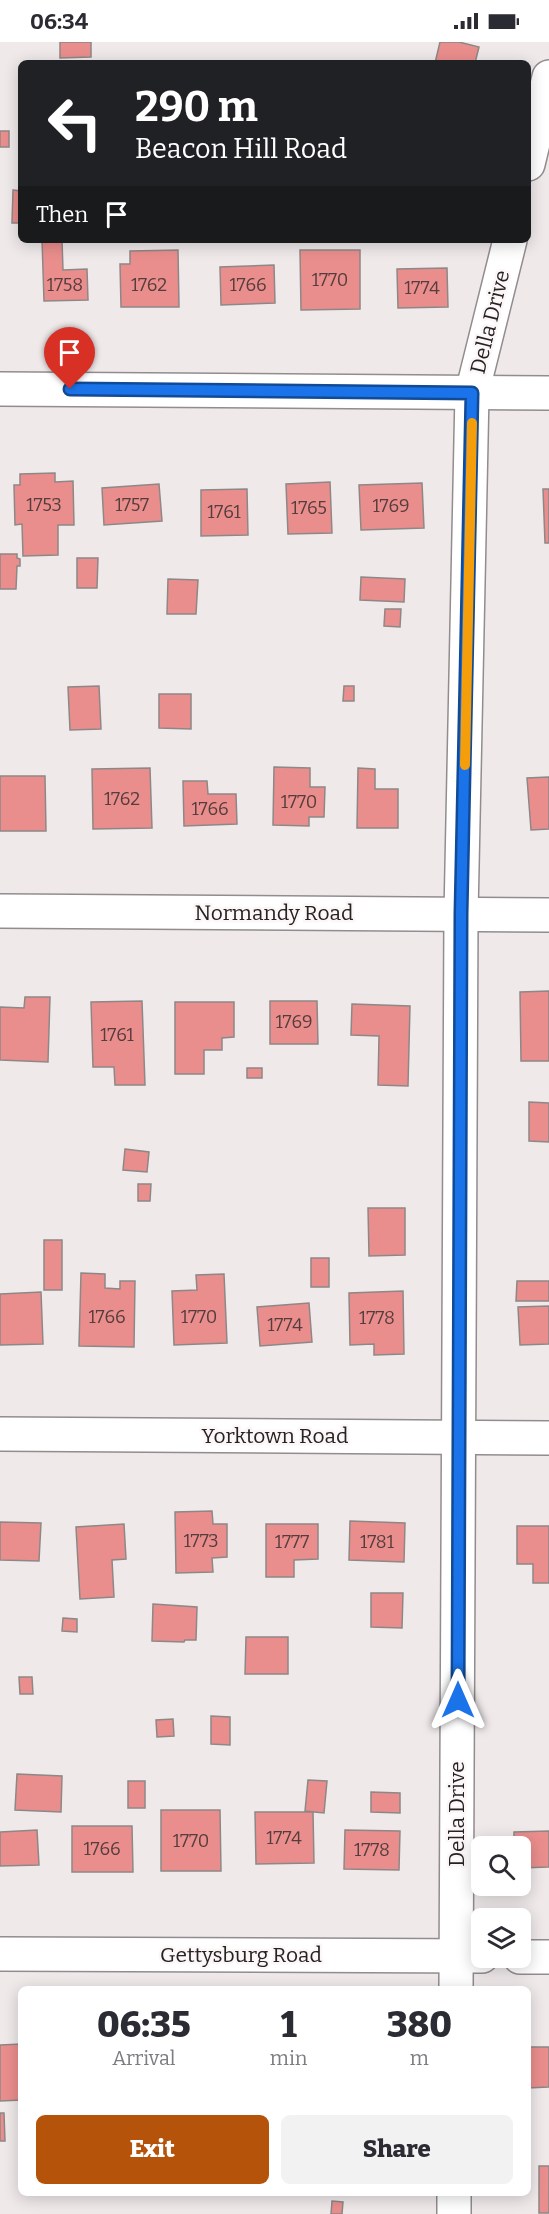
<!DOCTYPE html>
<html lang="en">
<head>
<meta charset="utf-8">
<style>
  body { margin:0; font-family:Bitter,serif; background:#f2f2f3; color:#2b2b33; height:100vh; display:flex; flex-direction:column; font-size:22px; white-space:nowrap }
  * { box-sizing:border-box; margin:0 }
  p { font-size:20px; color:#7c7c81 }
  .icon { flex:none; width:33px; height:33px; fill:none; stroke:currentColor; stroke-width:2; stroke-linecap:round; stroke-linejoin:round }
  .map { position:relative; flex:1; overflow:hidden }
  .side { position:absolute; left:18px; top:1944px; width:513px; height:210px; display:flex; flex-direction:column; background:#fff; border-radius:9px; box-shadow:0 3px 15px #0003 }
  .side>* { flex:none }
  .hud { position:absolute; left:18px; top:18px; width:513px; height:183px; border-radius:9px; box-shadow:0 3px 15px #0003; background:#202124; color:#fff; overflow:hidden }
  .fabs { position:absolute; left:471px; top:1794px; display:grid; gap:12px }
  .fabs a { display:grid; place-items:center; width:60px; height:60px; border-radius:9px; background:#fff; box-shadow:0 3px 15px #0003; font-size:30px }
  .pin { position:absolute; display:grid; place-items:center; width:51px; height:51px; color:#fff; margin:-62px -26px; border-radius:50% 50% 50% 0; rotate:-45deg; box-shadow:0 0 6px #0007 }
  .pin .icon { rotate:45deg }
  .me { position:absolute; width:66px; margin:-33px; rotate:0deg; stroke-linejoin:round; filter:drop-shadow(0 0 4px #0008) }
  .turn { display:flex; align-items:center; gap:21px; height:126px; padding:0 18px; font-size:27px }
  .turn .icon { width:78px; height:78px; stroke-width:2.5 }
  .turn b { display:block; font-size:42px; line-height:51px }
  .then { display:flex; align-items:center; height:57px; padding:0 18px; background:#0003; gap:12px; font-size:22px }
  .eta { display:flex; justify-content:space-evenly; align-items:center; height:102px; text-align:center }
  .eta b { font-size:36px; font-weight:800; line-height:42px }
  .cta { display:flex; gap:12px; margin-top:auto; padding:12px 18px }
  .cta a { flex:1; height:69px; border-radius:9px; background:#b45309; color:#fff; font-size:24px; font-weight:800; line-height:69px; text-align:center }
  .cta a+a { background:#f2f2f3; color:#2b2b33 }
  .status { display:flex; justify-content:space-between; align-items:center; height:42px; padding:0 30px; background:#fff; direction:ltr }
  .status svg { height:16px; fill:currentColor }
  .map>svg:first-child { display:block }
  .building { fill:#ea8e8d; stroke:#8d8887; stroke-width:1.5 }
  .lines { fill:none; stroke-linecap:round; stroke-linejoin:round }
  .minor-casing { stroke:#928c8e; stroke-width:36 }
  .tertiary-casing { stroke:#928c8e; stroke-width:36 }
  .minor { stroke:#fff; stroke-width:33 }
  .tertiary { stroke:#fff; stroke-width:33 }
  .route-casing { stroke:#114b97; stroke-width:15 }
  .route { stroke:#1a73e8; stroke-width:10 }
  .slow { stroke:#f59e0b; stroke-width:10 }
  .labels { text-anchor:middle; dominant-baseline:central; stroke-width:5; stroke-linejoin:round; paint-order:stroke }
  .number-label { font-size:18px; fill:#563d3d }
  .street-label { font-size:21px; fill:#242222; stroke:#fcf6f7 }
</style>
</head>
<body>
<div class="status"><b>06:34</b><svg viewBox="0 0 49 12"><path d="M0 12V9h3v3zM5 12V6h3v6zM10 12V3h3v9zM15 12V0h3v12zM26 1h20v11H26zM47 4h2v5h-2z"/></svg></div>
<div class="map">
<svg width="549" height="2172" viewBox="0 0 549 2172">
  <rect width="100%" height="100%" fill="#efe9ea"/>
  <!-- building -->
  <g class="building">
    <path d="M60,0H91V15L60,16Z"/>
    <path d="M440,0H459L479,5L475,21H435Z"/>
    <rect x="0" y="89" width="9" height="16"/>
    <path d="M13,148L21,149V181H12Z"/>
    <path d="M42,198H62L63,228L87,227L88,258L44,259Z"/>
    <path d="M178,208L179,265H121L120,222H130V209Z"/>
    <path d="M300,208H360V267L301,268Z"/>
    <path d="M274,223L275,261L221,263L220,225Z"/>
    <path d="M447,226L448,265L398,266L397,227Z"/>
    <path d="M55,431V440L73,439L74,483H58V513L23,514L22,482L15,483L14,443H20V432Z"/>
    <path d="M330,440L332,491L288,492L286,442Z"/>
    <path d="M422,441L424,486L361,488L359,443Z"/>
    <path d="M159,442L162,479L104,483L102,446Z"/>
    <path d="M247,447L248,493L201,494V448Z"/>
    <path d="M543,447H549V501H545Z"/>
    <path d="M0,512H17V516L20,517V524H17L16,547H0Z"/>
    <path d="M77,516H98L97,546H77Z"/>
    <path d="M361,535L405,537L404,560L360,558Z"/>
    <path d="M168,537L198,538L196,572H167Z"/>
    <path d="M385,567H401L400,585L384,584Z"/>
    <path d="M99,644L101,687L70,688L68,645Z"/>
    <path d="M344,644H354V659H343Z"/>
    <path d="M159,652H191V687L159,686Z"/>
    <path d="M274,725L310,726V745H325L324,775H309V784L273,783Z"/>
    <path d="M150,726L152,786L93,787L92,727Z"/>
    <path d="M358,726L375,727V747H398V786H357Z"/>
    <path d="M0,734H45L46,789H0Z"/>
    <path d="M549,735V787L531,788L527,736Z"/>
    <path d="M183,739H207L208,752H236L237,782L184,784Z"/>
    <path d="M549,949V1019H521L520,950Z"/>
    <path d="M25,955H50L48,1020L0,1018V965L24,966Z"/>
    <path d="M142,959L145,1043H115L114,1025H93L91,960Z"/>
    <path d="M270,959H317L318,1002H270Z"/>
    <path d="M175,960H234V995L222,996V1008H204V1032H175Z"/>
    <path d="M352,962L410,964L408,1044L378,1043L379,994L351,993Z"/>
    <rect x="247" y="1026" width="15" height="10"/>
    <path d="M529,1060L549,1061V1100L529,1099Z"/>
    <path d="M125,1107L149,1110L147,1130L123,1128Z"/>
    <path d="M138,1142H151L150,1159H138Z"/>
    <path d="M368,1166H405V1213L369,1214Z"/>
    <rect x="44" y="1198" width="18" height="50"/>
    <rect x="311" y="1216" width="18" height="29"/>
    <path d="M81,1231L105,1232V1246L120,1247V1239H135L134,1305L79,1304Z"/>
    <path d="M224,1232L227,1301L174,1303L172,1249L197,1248L196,1233Z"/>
    <path d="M517,1239H549V1259H516Z"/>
    <path d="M403,1249L404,1312L374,1313V1302L350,1303L349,1251Z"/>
    <path d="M41,1250L43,1302L0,1303V1252Z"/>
    <path d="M309,1261L312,1300L260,1304L257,1265Z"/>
    <path d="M549,1264V1302L520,1303L518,1265Z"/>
    <path d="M212,1469L213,1482H227V1515L212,1516L213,1530L176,1531L175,1470Z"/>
    <path d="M350,1479L405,1481L404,1520L349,1518Z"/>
    <path d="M0,1480L41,1481L39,1519L0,1518Z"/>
    <path d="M124,1482L126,1517L112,1518L114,1555L80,1557L76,1485Z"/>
    <path d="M266,1482H318V1517L294,1518V1535H266Z"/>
    <path d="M517,1484H549V1541H533V1522H517Z"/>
    <path d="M371,1551H403L402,1586L371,1585Z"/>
    <path d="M153,1562L197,1565L196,1598H185L184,1600L152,1599Z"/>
    <path d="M63,1576L77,1577V1590L62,1589Z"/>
    <path d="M246,1595H288V1632H245Z"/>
    <path d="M19,1635H32L33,1652H20Z"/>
    <path d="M211,1674L230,1675V1703L211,1702Z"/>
    <path d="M173,1677L174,1694L157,1695L156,1678Z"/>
    <path d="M17,1732L62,1734L61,1770L15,1768Z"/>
    <path d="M308,1738L327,1739L324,1771L305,1769Z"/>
    <rect x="128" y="1739" width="17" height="27"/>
    <path d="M371,1750L400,1751V1771L371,1770Z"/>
    <path d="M161,1768H220L221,1829H161Z"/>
    <path d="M255,1770H313L314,1821L256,1822Z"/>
    <path d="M72,1784H132L133,1830H72Z"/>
    <path d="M37,1788L39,1823L0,1824V1790Z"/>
    <path d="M345,1788L400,1789L399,1828L344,1827Z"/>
    <path d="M549,1789V1825L520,1826V1804H514V1790Z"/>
    <path d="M21,2002V2058L0,2059V2003Z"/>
    <path d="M528,2005H549V2045L528,2046Z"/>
    <path d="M0,2071H4L5,2099H0Z"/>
    <rect x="539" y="2124" width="10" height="47"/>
    <path d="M332,2159L343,2160L342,2172H331Z"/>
  </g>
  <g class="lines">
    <defs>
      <g id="minor">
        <path d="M528,122L549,35"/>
        <path d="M0,869L549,873"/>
        <path d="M0,1392L549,1396"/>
        <path d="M0,1912L482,1914"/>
        <path d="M520,1915H549"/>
        <path d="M456,1947L461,872L472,351L510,198"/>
        <path d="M454,2172V2151"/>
      </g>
      <path id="tertiary" d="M0,347L549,351"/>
    </defs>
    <!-- minor casing -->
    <use href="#minor" class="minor-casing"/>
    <!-- tertiary casing -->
    <use href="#tertiary" class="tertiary-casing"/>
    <!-- minor -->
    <use href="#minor" class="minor"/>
    <!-- tertiary -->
    <use href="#tertiary" class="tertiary"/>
  </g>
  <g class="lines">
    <defs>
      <path id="route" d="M70,347L472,351L461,872L458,1658"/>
    </defs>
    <!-- route casing -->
    <use href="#route" class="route-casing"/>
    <!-- route -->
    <use href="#route" class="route"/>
    <!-- slow -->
    <path class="slow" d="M465,723L472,381"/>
  </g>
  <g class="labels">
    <!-- number labels -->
    <g class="number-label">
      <text x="330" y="238">1770</text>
      <text x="65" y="243">1758</text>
      <text x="149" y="243">1762</text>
      <text x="248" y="243">1766</text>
      <text x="422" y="246">1774</text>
      <text x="44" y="463">1753</text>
      <text x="132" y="463">1757</text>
      <text x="391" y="464">1769</text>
      <text x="309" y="466">1765</text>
      <text x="224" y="470">1761</text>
      <text x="122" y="757">1762</text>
      <text x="299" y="760">1770</text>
      <text x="210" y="767">1766</text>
      <text x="294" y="980">1769</text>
      <text x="117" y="993">1761</text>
      <text x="107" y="1275">1766</text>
      <text x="199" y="1275">1770</text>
      <text x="377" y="1276">1778</text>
      <text x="285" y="1283">1774</text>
      <text x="201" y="1499">1773</text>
      <text x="292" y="1500">1777</text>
      <text x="377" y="1500">1781</text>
      <text x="284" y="1796">1774</text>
      <text x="191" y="1799">1770</text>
      <text x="102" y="1807">1766</text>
      <text x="372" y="1808">1778</text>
    </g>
    <!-- street labels -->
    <g class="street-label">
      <text transform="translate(490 280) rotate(-76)">Della Drive</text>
      <text x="274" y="871">Normandy Road</text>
      <text x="275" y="1394">Yorktown Road</text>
      <text transform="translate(457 1772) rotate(-90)">Della Drive</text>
      <text x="241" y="1913">Gettysburg Road</text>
    </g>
  </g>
</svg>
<div class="fabs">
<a><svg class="icon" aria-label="search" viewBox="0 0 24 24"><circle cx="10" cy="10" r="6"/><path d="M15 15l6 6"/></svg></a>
<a><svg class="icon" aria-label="layers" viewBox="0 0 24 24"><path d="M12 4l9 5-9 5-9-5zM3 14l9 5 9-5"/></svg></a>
</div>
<div class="pin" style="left:70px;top:347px;background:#d93025"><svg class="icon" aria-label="arrive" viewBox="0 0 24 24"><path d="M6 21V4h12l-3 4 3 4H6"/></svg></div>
<svg class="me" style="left:458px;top:1658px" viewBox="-20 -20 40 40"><path d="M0-17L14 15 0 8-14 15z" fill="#1a73e8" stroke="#fff" stroke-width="4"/></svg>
<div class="hud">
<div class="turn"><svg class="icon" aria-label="left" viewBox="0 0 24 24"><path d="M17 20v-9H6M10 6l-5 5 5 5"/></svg><div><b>290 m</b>Beacon Hill Road</div></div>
<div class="then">Then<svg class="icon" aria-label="arrive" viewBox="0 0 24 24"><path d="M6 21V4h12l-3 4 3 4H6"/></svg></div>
</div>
<section class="side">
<div class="eta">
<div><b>06:35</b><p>Arrival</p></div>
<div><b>1</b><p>min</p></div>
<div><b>380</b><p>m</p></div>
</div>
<div class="cta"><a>Exit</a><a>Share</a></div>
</section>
</div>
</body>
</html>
